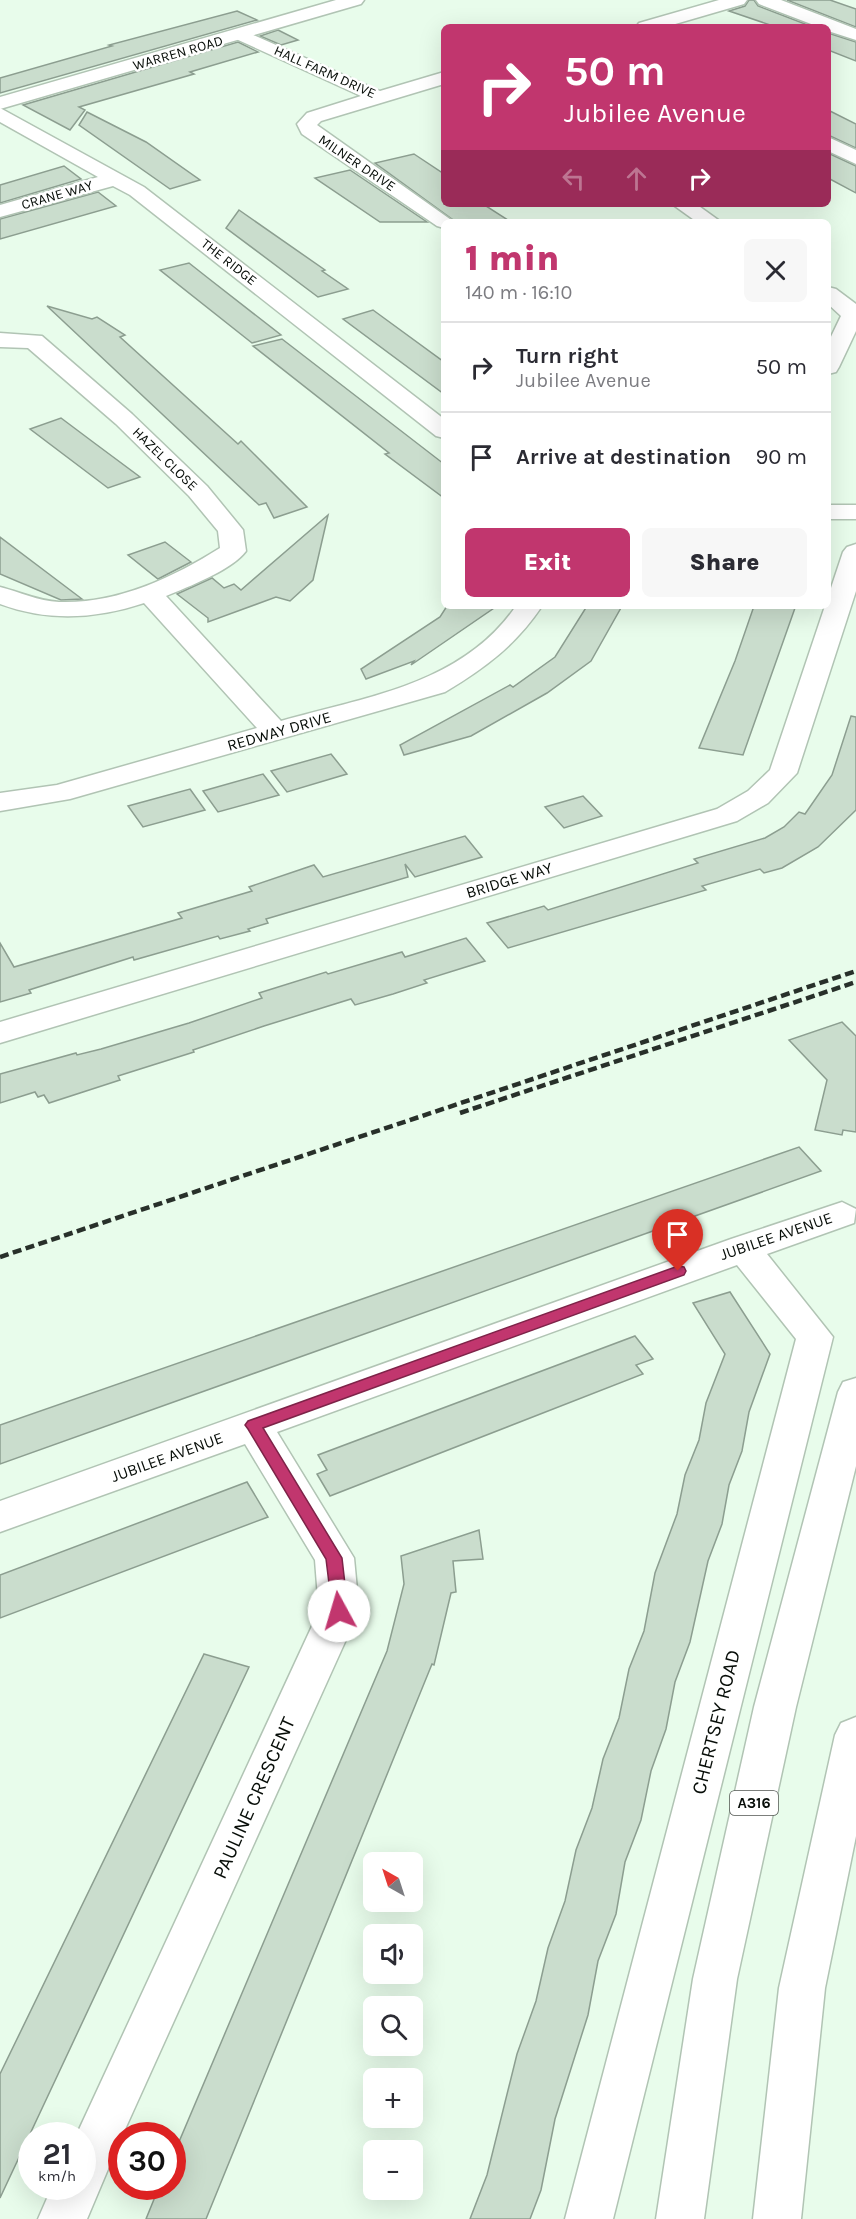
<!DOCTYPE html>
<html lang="en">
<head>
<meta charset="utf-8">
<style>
  body { margin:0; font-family:Karla,sans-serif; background:#f7f7f7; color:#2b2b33; height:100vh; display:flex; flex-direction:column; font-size:22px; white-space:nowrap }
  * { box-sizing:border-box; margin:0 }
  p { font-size:20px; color:#7c7c81 }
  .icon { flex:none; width:33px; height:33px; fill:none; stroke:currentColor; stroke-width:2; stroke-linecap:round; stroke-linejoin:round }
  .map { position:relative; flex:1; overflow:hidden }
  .sheet { position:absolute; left:441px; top:219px; width:390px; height:390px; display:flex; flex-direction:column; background:#fff; border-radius:9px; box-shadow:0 6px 24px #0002 }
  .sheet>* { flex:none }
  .banner { position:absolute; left:441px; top:24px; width:390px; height:183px; border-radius:9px; box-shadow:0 6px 24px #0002; background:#c1366e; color:#fff; overflow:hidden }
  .needle { width:39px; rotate:321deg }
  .controls { position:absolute; left:363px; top:1852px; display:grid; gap:12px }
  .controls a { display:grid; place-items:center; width:60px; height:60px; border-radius:9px; background:#fff; box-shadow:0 6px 24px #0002; font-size:30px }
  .speed { position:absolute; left:18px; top:2122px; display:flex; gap:12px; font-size:30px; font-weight:700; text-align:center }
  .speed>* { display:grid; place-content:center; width:78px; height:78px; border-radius:50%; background:#fff; box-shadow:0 6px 24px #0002; line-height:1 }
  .speed small { font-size:15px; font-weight:400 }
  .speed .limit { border:9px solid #d22; background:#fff; color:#111 }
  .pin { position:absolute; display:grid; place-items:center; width:51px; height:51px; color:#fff; margin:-62px -26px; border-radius:50% 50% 50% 0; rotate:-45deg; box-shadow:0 0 6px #0007 }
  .pin .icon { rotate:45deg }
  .me { position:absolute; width:66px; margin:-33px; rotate:354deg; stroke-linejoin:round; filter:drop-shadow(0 0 4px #0008) }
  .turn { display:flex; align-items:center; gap:21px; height:126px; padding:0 24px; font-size:27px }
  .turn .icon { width:78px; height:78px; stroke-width:2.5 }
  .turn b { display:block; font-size:42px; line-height:51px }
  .lanes { display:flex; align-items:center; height:57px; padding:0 24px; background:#0003; justify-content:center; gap:30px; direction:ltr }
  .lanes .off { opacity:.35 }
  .round { display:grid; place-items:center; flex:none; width:63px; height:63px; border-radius:9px; background:#f7f7f7 }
  .head { display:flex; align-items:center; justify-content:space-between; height:102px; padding:0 24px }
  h1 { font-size:36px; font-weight:800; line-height:45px; color:#c1366e }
  .action { display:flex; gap:12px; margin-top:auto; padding:12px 24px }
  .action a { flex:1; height:69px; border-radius:9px; background:#c1366e; color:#fff; font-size:24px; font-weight:800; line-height:69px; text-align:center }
  .action a+a { background:#f7f7f7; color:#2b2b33 }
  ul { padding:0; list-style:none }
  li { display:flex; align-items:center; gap:18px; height:90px; padding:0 24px; border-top:2px solid #e1e1e2 }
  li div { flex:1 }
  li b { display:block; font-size:22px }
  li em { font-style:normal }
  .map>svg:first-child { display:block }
  .building { fill:#caddcd; stroke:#8c9e90; stroke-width:1.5 }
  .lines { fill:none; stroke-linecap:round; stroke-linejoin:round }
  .minor-casing { stroke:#b1c4b4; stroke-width:3 }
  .tertiary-casing { stroke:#b1c4b4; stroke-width:3 }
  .trunk-casing { stroke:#b1c4b4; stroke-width:3 }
  .minor { fill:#fff; fill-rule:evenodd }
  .tertiary { fill:#fff; fill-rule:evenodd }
  .trunk { fill:#fff; fill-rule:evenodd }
  .rail { stroke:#28302a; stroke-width:4.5; stroke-dasharray:9 4.5; stroke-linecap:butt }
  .route { fill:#c1366e; stroke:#7d2348; stroke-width:1.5 }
  .labels { text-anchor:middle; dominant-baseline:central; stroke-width:5; stroke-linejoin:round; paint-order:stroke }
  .far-street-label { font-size:14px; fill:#070d08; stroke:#fff }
  .shield { fill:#fff; stroke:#515652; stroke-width:1.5 }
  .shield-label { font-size:15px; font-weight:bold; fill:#070d08 }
  .street-label { font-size:16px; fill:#070d08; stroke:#fff }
  .near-street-label { font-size:20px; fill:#070d08; stroke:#fff }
</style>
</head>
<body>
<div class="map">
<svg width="856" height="2219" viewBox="0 0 856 2219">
  <rect width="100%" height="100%" fill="#e8fceb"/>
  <!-- building -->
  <g class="building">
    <path d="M749,0H754L758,6L813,27H776L729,11L745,6Z"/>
    <path d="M787,0H830L856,9V27Z"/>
    <path d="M237,11L257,20L0,93V78L112,46L109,45Z"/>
    <path d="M278,30L298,40L281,45L260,36Z"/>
    <path d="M828,33L856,42V61L828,50Z"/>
    <path d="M238,42L258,52L190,72L194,74L79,107L85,110L70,130L23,105Z"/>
    <path d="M828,110L856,124V148L828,135Z"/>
    <path d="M87,112L146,142L200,180L170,189L79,125Z"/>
    <path d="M828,153L856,166V193L828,178Z"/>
    <path d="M414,154L444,174V204H483L511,222H456L375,163Z"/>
    <path d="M64,166L81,179L0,203V185Z"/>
    <path d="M350,170L427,222H380L315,178Z"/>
    <path d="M98,192L116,206L0,239V219Z"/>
    <path d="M239,210L325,270L322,271L348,289L318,297L226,228Z"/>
    <path d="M189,263L208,278L281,335L252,343L160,270Z"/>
    <path d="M47,306L92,319L97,317L125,335L120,337L238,444L241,441L307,507L274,518L266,503L259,505Z"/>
    <path d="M373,310L444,362V394L343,319Z"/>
    <path d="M282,339L444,464V498L385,454L389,453L253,346Z"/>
    <path d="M61,418L93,442L140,477L108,488L30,429Z"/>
    <path d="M328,515L313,580L290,601L276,597L208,622V618L177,594L212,578L224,588L234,584L241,590Z"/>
    <path d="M0,537L82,599L61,600L0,574Z"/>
    <path d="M165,542L191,562L158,579L128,555Z"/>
    <path d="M447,606H497L411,665L414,661L366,679L361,669L440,617Z"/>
    <path d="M587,606H622L591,661L547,693L471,736L404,755L400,745L510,685L513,687L555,657Z"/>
    <path d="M754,606L795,608L743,755L699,748L735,661Z"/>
    <path d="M851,716L856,717V810L818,847L782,868L764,873L760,869L702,886L706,890L508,948L487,923L544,906L548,910L698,863L694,859L765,838L784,827L799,812L805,814L832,775Z"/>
    <path d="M331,754L347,774L287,792L271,771Z"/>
    <path d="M263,774L279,795L218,812L203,791Z"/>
    <path d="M190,789L205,810L143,827L128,806Z"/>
    <path d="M583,796L602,816L564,828L545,807Z"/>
    <path d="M465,836L482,857L415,877L405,864L408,877L266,919L268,923L248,929L250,931L220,939L218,936L134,960L133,957L29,990L31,993L0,1002V943L14,967L182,918L178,913L252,891L249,887L314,865L323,877Z"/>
    <path d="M466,938L485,961L424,980L427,983L393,994L355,1005L351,999L264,1026L193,1050L194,1052L118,1076L120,1080L49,1103L44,1095L38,1097L35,1092L0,1103V1074L76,1053L77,1055L101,1049L189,1023L262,998L259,993L326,972L328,974L402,952L405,957Z"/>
    <path d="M842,1022L856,1036V1132L843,1130L842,1135L815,1130L827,1080L789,1040Z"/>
    <path d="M799,1147L821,1171L0,1464V1425Z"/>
    <path d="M730,1292L770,1354L749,1412L742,1451L729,1485L722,1524L708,1561L690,1642L675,1682L666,1729L651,1771L641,1820L625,1862L616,1914L598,1961L588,2015L555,2119L541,2190L530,2219H470L487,2175L517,2054L536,2001L548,1948L565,1901L576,1850L592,1808L603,1759L619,1718L629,1669L644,1631L655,1573L677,1514L685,1475L699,1440L706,1403L725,1354L693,1303Z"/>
    <path d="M635,1336L653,1359L636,1365L643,1374L330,1496L317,1474L327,1470L318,1455Z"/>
    <path d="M247,1482L268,1517L0,1618V1575Z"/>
    <path d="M479,1530L483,1559L453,1561L456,1592L451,1593L434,1665L432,1664L206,2219H146L159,2187H172L173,2156L387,1651L404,1584L401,1556Z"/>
    <path d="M204,1654L249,1667L0,2198V2074Z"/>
  </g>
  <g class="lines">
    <defs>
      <g id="minor">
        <path d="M719,0H747L744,4L665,27H636L639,23Z"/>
        <path d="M756,0H781L856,29V40L828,31V27H819L759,4Z"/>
        <path d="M242,30L380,91L444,72V84L321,121L317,125L454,222H444V228L437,226L302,134L297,124L307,113L361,96L236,39L233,35Z"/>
        <path d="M0,108L144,187L444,419V438L436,436L130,195L113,186L0,217V205L98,177L0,122Z"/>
        <path d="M828,137L856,150V164L828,151Z"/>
        <path d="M672,204H696L721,222H697Z"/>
        <path d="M828,287L836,289L856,304V331L839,367L836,372L828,374V343L841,316L828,304Z"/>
        <path d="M0,333L42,336L132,414L207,486L239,525L243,530L246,551C232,570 188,587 166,596L281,721C366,697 463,684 516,606H542C516,645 485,668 445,692L70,799L0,811V793L57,785L257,728L144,603C96,619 48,622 0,604V587C20,592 38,601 59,602C117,604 172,578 220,548L218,531L189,496L116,424L28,348L0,347Z"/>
        <rect x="828" y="505" width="28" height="14"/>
        <path d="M856,544V591L797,773L768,803L737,821L0,1043V1022L717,809L748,791L770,770L825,606H828V597L843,552L847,547Z"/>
        <path d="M842,1202L856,1209L854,1223L767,1254L833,1337L613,2219H565L796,1339L737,1265L277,1432L354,1558L359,1611L122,2136L87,2219H38L52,2187H82V2136H76L319,1611L315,1560L245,1444L0,1532V1501L731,1239Z"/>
      </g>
      <path id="tertiary" d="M336,0H364L361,4L0,109V97Z"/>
      <g id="trunk">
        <path d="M856,1378V1466L796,1707L737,1979L704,2219H656L693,1979L754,1707L838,1392L843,1382Z"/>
        <path d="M856,1717V1836L825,1988L801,2219H753L779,1988L835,1735L841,1723Z"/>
      </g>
    </defs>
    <!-- minor casing -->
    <use href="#minor" class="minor-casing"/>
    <!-- tertiary casing -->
    <use href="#tertiary" class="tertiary-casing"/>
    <!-- trunk casing -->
    <use href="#trunk" class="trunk-casing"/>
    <!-- minor -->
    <use href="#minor" class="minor"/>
    <!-- tertiary -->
    <use href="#tertiary" class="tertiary"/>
    <!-- trunk -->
    <use href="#trunk" class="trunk"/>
    <!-- rail -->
    <g class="rail">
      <path d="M460,1113L856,982"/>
      <path d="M0,1257L856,971"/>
    </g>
  </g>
  <!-- route -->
  <path class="route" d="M678,1266L684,1267L686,1271L684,1275L263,1428L342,1558L348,1611L345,1616H333L326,1559L248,1429L245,1425L248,1421Z"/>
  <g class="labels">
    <!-- far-street labels -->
    <g class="far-street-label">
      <text transform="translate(178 53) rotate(-16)">WARREN ROAD</text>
      <text transform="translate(325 72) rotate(24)">HALL FARM DRIVE</text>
      <text transform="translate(357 163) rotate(34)">MILNER DRIVE</text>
      <text transform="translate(57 195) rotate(-16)">CRANE WAY</text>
      <text transform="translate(229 262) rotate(38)">THE RIDGE</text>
      <text transform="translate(165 459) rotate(44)">HAZEL CLOSE</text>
    </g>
    <!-- shield labels -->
    <rect class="shield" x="730" y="1791" width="48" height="24" rx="4.5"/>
    <g class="shield-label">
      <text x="754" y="1803">A316</text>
    </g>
    <!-- street labels -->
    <g class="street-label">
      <text transform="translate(279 731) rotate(-16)">REDWAY DRIVE</text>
      <text transform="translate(509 880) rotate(-17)">BRIDGE WAY</text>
      <text transform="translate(776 1236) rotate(-19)">JUBILEE AVENUE</text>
      <text transform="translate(167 1457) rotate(-20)">JUBILEE AVENUE</text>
    </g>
    <!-- near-street labels -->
    <g class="near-street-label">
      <text transform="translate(716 1722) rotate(-76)">CHERTSEY ROAD</text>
      <text transform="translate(254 1798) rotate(-66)">PAULINE CRESCENT</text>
    </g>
  </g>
</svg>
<div class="controls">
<a><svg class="needle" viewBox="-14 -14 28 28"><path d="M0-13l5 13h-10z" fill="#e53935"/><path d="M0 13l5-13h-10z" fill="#7c7c81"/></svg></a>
<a><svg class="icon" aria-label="sound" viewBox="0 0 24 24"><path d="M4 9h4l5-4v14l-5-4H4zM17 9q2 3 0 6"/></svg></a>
<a><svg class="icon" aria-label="search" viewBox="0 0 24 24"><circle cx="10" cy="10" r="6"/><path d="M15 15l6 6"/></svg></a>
<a>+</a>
<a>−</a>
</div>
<div class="speed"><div>21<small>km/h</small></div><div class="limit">30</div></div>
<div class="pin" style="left:678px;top:1271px;background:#d93025"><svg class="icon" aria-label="arrive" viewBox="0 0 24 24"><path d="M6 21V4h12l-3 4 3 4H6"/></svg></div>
<svg class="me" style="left:339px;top:1611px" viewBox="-20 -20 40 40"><circle r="19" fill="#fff"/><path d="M0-13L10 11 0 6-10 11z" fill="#c1366e"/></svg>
<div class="banner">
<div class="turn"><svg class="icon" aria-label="right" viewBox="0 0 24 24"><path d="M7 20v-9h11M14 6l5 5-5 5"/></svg><div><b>50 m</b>Jubilee Avenue</div></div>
<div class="lanes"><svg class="icon off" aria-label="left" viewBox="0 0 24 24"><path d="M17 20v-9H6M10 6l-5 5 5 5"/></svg><svg class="icon off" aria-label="ahead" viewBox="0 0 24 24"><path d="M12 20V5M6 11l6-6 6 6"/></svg><svg class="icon" aria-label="right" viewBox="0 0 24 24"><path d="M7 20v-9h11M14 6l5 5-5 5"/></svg></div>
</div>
<section class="sheet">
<div class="head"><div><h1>1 min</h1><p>140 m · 16:10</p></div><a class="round"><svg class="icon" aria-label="close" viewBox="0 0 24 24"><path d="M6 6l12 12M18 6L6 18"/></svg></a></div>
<ul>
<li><svg class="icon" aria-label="right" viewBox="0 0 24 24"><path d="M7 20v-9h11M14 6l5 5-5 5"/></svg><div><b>Turn right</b><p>Jubilee Avenue</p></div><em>50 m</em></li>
<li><svg class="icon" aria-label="arrive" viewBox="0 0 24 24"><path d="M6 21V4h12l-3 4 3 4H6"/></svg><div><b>Arrive at destination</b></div><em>90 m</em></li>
</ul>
<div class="action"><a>Exit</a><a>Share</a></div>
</section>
</div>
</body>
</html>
